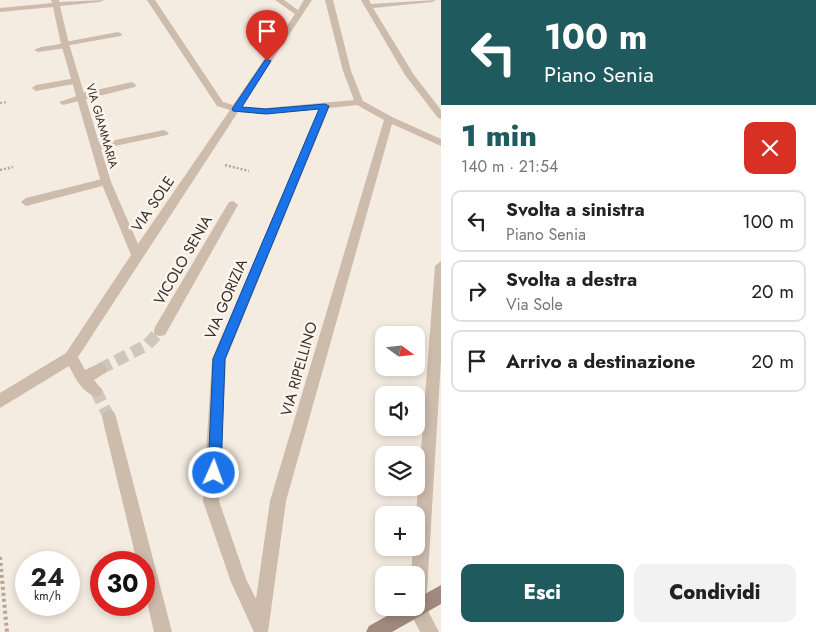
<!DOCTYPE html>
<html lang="it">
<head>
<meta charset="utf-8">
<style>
  body { margin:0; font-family:Jost,sans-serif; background:#f2f2f2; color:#222; height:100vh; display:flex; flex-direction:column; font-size:19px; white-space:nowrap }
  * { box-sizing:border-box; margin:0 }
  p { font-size:16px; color:#767676 }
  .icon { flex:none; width:28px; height:28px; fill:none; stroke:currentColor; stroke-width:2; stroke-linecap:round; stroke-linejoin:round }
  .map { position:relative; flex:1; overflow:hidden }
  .panel { display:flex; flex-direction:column; background:#fff; width:375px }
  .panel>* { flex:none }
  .hud { background:#1f5a5e; color:#fff; overflow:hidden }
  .needle { width:32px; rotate:105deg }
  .tools { position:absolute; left:375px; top:326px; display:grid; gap:10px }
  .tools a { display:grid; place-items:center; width:50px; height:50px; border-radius:10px; background:#fff; box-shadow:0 2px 8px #0003; font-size:25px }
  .speed { position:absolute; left:15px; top:551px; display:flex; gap:10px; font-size:25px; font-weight:700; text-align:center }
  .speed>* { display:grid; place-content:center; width:65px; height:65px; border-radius:50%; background:#fff; box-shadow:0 2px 8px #0003; line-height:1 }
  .speed small { font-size:12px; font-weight:400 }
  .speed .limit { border:8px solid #d22; background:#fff; color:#111 }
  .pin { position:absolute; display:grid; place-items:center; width:42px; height:42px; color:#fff; margin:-51px -21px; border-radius:50% 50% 50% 0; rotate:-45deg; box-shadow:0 0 5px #0007 }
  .pin .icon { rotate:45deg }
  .me { position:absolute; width:55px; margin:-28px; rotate:2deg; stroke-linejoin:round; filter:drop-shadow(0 0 4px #0008) }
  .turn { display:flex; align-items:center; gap:18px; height:105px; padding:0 20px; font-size:22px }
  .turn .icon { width:65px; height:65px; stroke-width:2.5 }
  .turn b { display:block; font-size:35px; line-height:42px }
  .round { display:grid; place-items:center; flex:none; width:52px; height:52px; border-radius:10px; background:#f2f2f2 }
  .head { display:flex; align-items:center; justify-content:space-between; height:85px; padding:0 20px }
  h1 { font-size:30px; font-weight:800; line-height:38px; color:#1f5a5e }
  .action { display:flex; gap:10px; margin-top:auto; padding:10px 20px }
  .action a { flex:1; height:58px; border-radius:10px; background:#1f5a5e; color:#fff; font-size:20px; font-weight:800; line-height:58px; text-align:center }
  .action a+a { background:#f2f2f2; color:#222 }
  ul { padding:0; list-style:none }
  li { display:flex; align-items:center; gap:15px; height:62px; margin:0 10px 8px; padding:0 10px; border:2px solid #e0e0e0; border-radius:10px }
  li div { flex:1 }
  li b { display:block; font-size:19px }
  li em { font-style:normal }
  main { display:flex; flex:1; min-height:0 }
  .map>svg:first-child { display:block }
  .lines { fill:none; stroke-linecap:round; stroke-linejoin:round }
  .minor-tunnel { stroke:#cfc6bd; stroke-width:12; stroke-dasharray:12 6; stroke-linecap:butt }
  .path-far2 { stroke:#b9a596; stroke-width:2; stroke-dasharray:2 2; stroke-linecap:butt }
  .path-far1 { stroke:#b9a596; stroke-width:2.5; stroke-dasharray:2 2; stroke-linecap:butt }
  .path { stroke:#b9a596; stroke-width:4; stroke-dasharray:3 3; stroke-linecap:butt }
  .service { fill:#cdbbac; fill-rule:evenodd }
  .minor { fill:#cdbbac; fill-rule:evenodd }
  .secondary { fill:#a18a7d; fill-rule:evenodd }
  .route { fill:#1a73e8; stroke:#114b97 }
  .labels { text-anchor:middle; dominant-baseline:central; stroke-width:5; stroke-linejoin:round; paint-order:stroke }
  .far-street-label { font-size:12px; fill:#3b302b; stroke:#fbf5ee }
  .street-label { font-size:15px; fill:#3b302b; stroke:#fbf5ee }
</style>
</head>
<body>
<main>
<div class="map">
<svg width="441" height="632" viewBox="0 0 441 632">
  <rect width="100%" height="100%" fill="#f4ebe1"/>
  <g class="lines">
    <!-- minor-tunnel -->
    <g class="minor-tunnel">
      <path d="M100,369L147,345L160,331"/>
      <path d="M96,391L109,417"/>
    </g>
    <!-- path-far2 -->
    <path class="path-far2" d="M0,103L8,102"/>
    <!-- path-far1 -->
    <g class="path-far1">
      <path d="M225,165L249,171"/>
      <path d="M0,170L13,167"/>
    </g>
    <!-- path -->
    <path class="path" d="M0,557L7,632"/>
    <!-- service -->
    <g class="service">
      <path d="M118,32L122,34L121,36L70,45L66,48L38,52L34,50C43,44 56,47 65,42Z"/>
      <path d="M76,78L79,79V83L36,91L32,88L36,85Z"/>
      <path d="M132,82L136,85L135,87L63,105L59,102L77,96L78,94Z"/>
      <path d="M164,130L169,133L167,135L96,150L91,147L96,144Z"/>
      <path d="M106,178L111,182L110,184L26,206L21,202L26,198Z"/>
    </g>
    <!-- minor -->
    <g class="minor">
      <path d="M51,0H59V2L104,0L100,2L60,6L69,44L111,182L138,244L230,110L217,106L147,0H155L223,102L233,105L295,14L275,0H284L298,10L304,0H312L241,107L266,108L354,100L343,71L325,0H333L351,71L363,101L392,117L441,139V146L392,124L286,501L268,632H254L231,582L203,501L212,359L319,109L266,114L238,112L78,357L85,370L100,363L105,365L107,369L105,373L94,380L103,391L101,395L96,397C82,392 75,378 69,366L0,408V393L66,353L131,255L101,182L61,44L53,7L0,12V8L52,3ZM357,105L384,120L270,501L256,599L246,579L219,501L226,359L329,108Z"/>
      <path d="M361,0H369L371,4L436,0L432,2L373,8L414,75L441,110V119L438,118L405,75Z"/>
      <path d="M233,201L238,205L165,335L160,336L155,335L154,331L155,327L229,202Z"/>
      <path d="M441,261V360L426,607L439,632H420L408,608H416V575H411L413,548H416V515L435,266Z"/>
      <path d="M109,410L114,412L116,417L172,632H154L144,589V562H137L102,417L104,412Z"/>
    </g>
    <!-- secondary -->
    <path class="secondary" d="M441,585V604L392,632H366L369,626L401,608H416V599Z"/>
  </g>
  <!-- route -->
  <path class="route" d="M267,59L271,61L242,107L266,109L325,104L329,106L225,359L221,473L219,478L214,480L210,478L208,473L213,359L319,109L266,114L233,111L232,109L265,60Z"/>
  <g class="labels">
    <!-- far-street labels -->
    <g class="far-street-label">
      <text transform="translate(102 126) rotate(74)">VIA GIAMMARIA</text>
    </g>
    <!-- street labels -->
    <g class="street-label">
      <text transform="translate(153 204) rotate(-56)">VIA SOLE</text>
      <text transform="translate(183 260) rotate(-60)">VICOLO SENIA</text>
      <text transform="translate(226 299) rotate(-67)">VIA GORIZIA</text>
      <text transform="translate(299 369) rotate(-74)">VIA RIPELLINO</text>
    </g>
  </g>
</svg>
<div class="tools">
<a><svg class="needle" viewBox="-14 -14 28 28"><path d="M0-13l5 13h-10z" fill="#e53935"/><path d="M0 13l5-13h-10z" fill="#767676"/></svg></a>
<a><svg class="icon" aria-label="sound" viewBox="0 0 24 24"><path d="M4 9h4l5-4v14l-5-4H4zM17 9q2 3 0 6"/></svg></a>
<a><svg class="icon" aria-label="layers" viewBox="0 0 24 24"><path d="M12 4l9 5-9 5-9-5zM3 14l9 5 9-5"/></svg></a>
<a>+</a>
<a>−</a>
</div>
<div class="speed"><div>24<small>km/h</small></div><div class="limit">30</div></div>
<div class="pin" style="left:267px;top:61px;background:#d93025"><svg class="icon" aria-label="arrive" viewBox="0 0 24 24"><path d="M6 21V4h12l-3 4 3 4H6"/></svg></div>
<svg class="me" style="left:214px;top:473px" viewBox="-20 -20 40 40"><circle r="17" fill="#1a73e8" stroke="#fff" stroke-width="3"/><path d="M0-11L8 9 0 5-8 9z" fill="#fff"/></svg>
</div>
<section class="panel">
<div class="hud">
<div class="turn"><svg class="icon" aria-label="left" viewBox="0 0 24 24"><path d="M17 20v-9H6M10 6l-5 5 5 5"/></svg><div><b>100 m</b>Piano Senia</div></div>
</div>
<div class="head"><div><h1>1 min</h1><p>140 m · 21:54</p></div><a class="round" style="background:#d93025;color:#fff"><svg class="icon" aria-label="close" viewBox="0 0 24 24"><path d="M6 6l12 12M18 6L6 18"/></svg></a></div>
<ul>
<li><svg class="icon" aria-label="left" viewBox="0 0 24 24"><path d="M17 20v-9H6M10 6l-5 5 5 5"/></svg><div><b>Svolta a sinistra</b><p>Piano Senia</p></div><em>100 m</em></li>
<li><svg class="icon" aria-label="right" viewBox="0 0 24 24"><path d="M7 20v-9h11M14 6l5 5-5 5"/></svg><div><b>Svolta a destra</b><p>Via Sole</p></div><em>20 m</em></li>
<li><svg class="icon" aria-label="arrive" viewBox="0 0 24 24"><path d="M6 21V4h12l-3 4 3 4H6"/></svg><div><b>Arrivo a destinazione</b></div><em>20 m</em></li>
</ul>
<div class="action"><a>Esci</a><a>Condividi</a></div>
</section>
</main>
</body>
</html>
